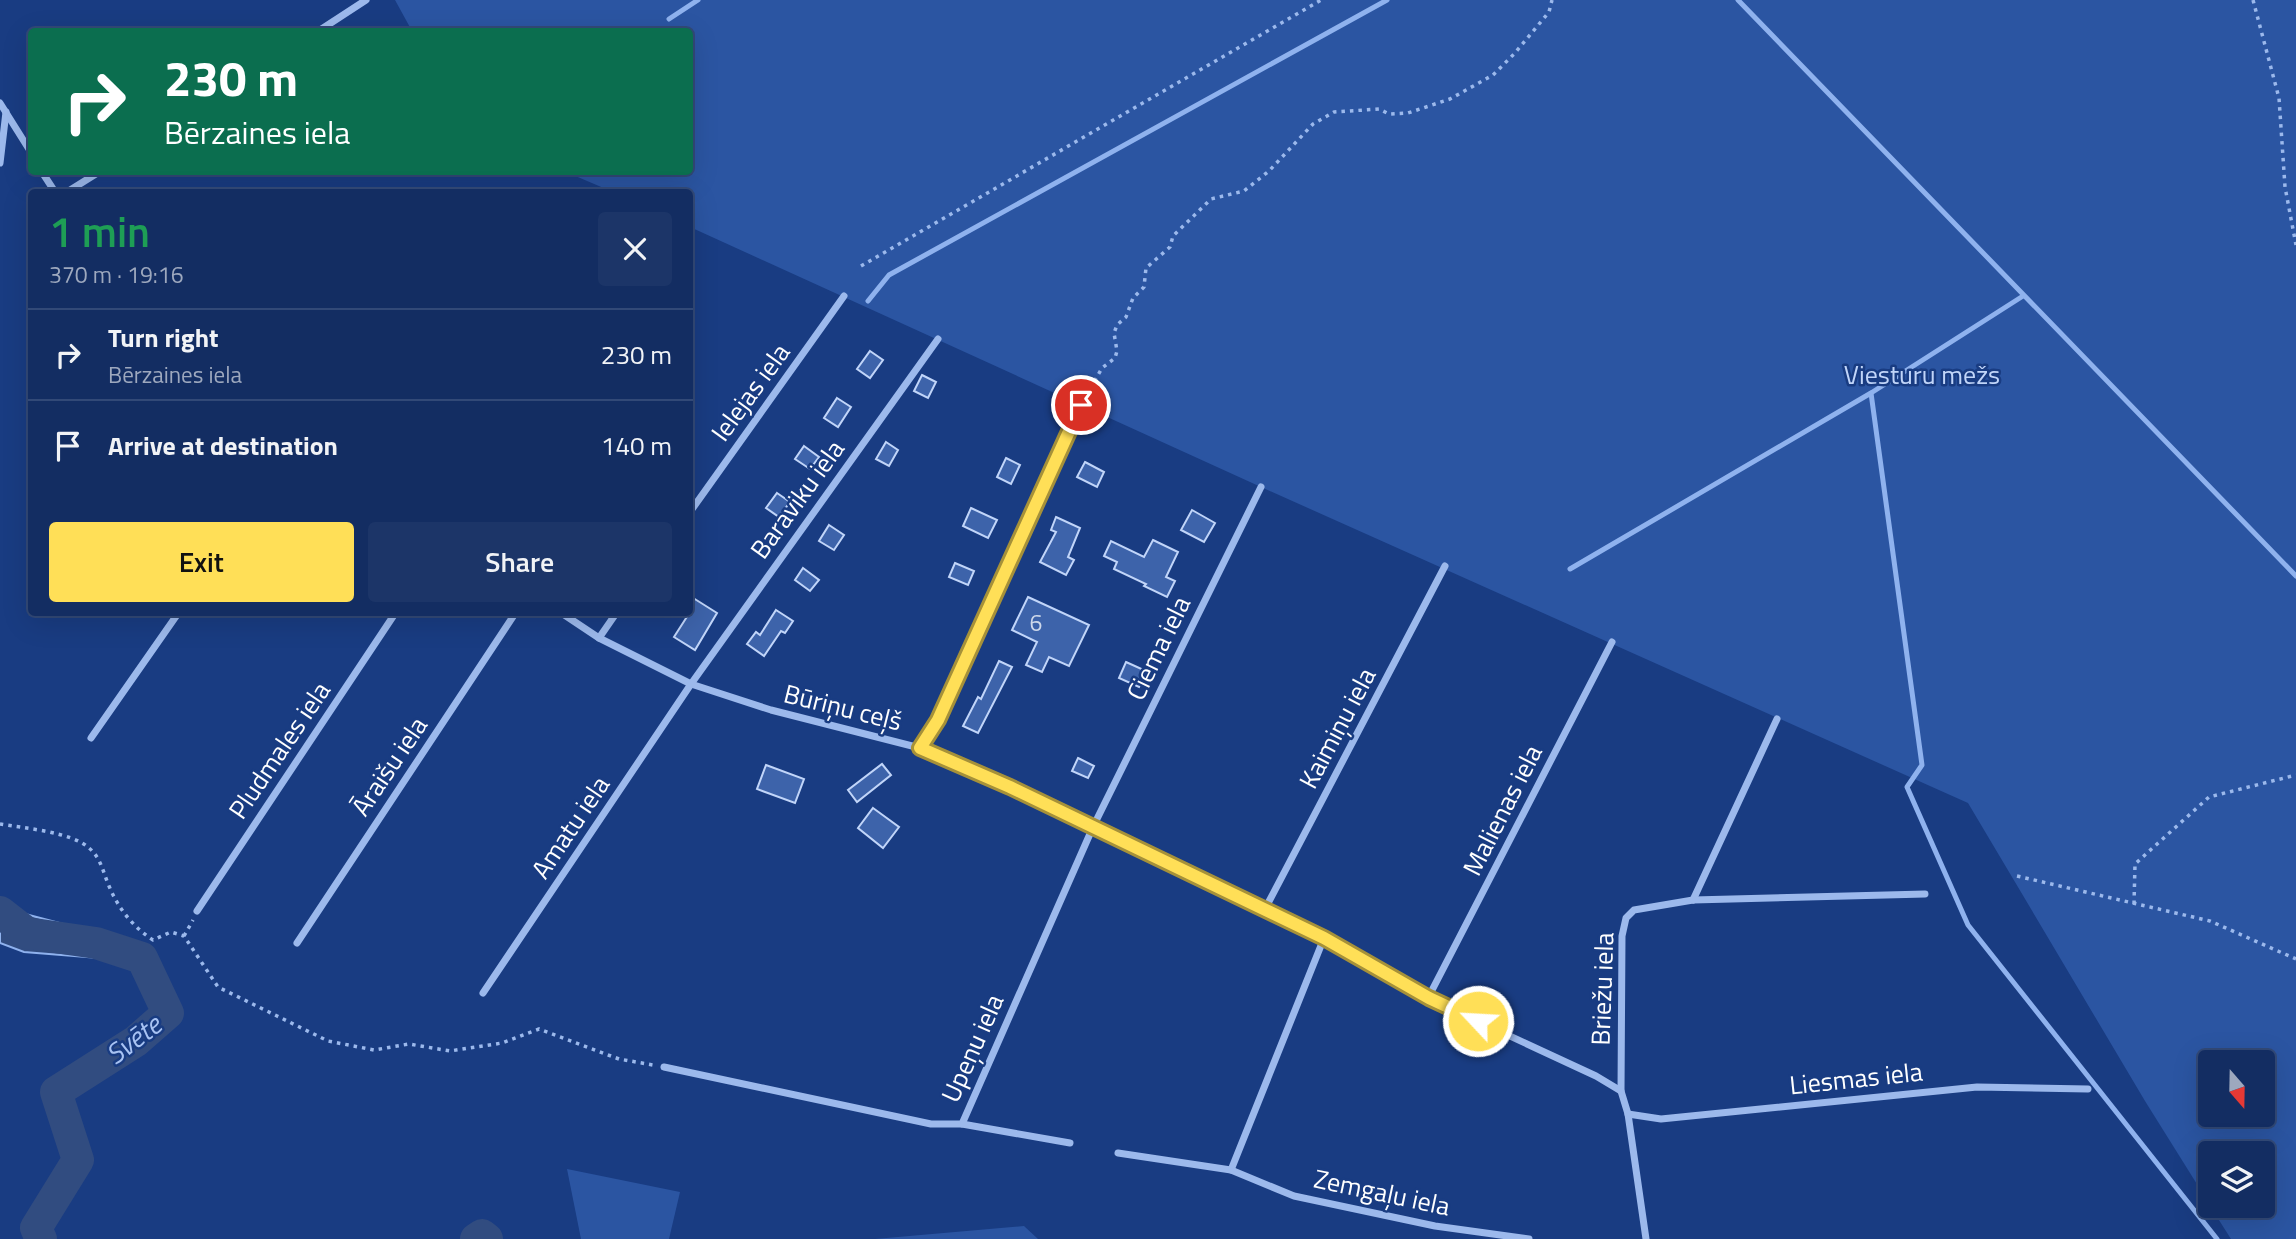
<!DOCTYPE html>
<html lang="en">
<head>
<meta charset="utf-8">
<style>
  body { margin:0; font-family:"Titillium Web",sans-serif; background:#1c3568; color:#f1f3f6; height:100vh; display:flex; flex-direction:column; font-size:26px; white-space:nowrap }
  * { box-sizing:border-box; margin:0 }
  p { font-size:23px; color:#9da8be }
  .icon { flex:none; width:38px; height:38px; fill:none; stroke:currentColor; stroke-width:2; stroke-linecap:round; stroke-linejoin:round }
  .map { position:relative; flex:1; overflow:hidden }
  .drawer { position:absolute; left:28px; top:189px; width:665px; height:427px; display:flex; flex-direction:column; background:#132d62; border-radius:7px; box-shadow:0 7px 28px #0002,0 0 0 2px #324977 }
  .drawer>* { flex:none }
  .banner { position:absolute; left:28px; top:28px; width:665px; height:147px; border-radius:7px; box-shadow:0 7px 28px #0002,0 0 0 2px #324977; background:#0b6e4f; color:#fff; overflow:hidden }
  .needle { width:46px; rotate:160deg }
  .fabs { position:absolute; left:2198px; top:1050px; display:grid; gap:14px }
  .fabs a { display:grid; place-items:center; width:77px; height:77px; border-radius:7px; background:#132d62; box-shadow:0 7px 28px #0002,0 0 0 2px #324977; font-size:35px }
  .pin { position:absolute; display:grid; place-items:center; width:60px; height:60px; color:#fff; margin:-30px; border:4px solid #fff; border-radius:50%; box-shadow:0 2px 7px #0007 }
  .me { position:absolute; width:77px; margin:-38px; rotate:295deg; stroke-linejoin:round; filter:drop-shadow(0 0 5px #0008) }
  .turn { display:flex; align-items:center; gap:24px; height:147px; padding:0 21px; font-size:32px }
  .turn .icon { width:91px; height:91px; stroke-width:2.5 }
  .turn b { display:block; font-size:49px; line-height:60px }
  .round { display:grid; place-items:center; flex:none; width:74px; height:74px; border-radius:7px; background:#1c3568 }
  .summary { display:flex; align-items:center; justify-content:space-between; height:119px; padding:0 21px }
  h1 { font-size:42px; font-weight:600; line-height:52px; color:#1e9e55 }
  .cta { display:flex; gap:14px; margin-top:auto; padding:14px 21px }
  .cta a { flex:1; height:80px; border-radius:7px; background:#ffdf57; color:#111; font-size:28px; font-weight:600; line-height:80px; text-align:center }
  .cta a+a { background:#1c3568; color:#f1f3f6 }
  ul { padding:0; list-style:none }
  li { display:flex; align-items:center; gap:21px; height:91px; padding:0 21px; border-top:2px solid #324977 }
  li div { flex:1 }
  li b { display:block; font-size:26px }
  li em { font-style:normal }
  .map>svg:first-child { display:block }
  .green { fill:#2b55a2; fill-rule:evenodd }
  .water { fill:#314c80; stroke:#8fb2ee; stroke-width:2 }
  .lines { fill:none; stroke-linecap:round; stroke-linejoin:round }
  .stream { stroke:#8fb2ee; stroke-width:5 }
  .river { stroke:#314c80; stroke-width:32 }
  .building { fill:#3d63aa; stroke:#c1d5f9; stroke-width:2 }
  .path { stroke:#9cb9ec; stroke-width:3.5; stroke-dasharray:3.5 5; stroke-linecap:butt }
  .street { stroke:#9cb9ec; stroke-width:7 }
  .route-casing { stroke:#a69139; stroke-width:18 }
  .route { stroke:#ffdf57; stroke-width:12 }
  .labels { text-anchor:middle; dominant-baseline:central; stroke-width:5; stroke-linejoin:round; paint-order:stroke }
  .number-label { font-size:23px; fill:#ced8ea }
  .park-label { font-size:26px; fill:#c1d5f9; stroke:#193c82 }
  .street-label { font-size:26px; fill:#fff; stroke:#193c82 }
  .water-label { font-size:28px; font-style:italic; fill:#a8c3f3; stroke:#193c82 }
</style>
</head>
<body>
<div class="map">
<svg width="2296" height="1239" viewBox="0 0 2296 1239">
  <rect width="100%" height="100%" fill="#193c82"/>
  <!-- green -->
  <g class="green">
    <path d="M395,0H2296V1239H2231L2210,1206H2263V1153H2210V1205L2145,1101L1968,803L1261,487L690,227V192H613L566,172H690V32L412,31ZM2210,1062H2263V1115H2210Z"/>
    <path d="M567,1169L680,1192L669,1239H581Z"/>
    <path d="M1024,1226L1038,1239H875Z"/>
  </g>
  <!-- water -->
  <path class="water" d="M0,899L10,910L120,939L111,959L24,952L0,943Z"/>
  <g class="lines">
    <!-- stream -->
    <g class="stream">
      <path d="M1738,0L2296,576"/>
      <path d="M669,19L698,0"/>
      <path d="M868,301L889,275L1387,0"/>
      <path d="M1871,393L1922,765L1907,787L1968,925L2217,1239"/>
      <path d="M1570,569L1871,393L2023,296"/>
    </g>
    <!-- river -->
    <g class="river">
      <path d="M0,912L27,933L96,943L142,958L168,1013L136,1041L56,1092L78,1160L36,1228L41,1239"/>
      <path d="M476,1239L482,1235L487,1239"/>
    </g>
  </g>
  <!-- building -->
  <g class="building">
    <path d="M870,351L883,360L870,378L857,369Z"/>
    <path d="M922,375L936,382L928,398L914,391Z"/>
    <path d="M837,398L851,407L838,427L824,418Z"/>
    <path d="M886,442L898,450L889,466L876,459Z"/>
    <path d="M804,446L819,457L810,469L795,459Z"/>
    <path d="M1006,458L1020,465L1011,484L997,477Z"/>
    <path d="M1085,462L1104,472L1097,487L1077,477Z"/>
    <path d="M777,493L790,502L779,517L766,508Z"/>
    <path d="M971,508L997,520L988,538L963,526Z"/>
    <path d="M1192,510L1215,523L1204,542L1181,530Z"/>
    <path d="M1056,517L1080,528L1068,557L1074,560L1066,575L1040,562L1056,532L1051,530Z"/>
    <path d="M829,525L844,535L834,550L819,541Z"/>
    <path d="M1153,540L1178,552L1166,577L1175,581L1167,597L1144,586L1146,584L1114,569L1117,562L1104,556L1111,541L1144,557Z"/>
    <path d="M955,563L974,571L968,585L949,577Z"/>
    <path d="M803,568L819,580L810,591L795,580Z"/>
    <path d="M690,596L717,613L695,650L674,637L690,612Z"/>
    <path d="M1028,597L1089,625L1069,666L1049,657L1042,672L1026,665L1037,642L1012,630Z"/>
    <path d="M776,610L793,621L785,633L781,631L764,656L747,644L756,632L760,635Z"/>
    <path d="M999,661L1012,667L978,733L963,726L978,697L981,699Z"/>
    <path d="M1126,662L1146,671L1139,687L1119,678Z"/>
    <path d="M1078,758L1094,766L1088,778L1072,771Z"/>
    <path d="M882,764L891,775L857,802L848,790Z"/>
    <path d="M766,765L804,779L795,803L757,789Z"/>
    <path d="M873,808L899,827L883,848L858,828Z"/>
  </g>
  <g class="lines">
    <!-- path -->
    <g class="path">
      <path d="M2253,0L2279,98L2285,187L2296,245"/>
      <path d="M861,266L1321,0"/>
      <path d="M1086,396L1102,368L1115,358L1117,351L1114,333L1117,325L1126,317L1133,298L1144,287L1146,268L1170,247L1173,236L1211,199L1244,191L1269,171L1313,124L1334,112L1379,109L1389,114L1408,113L1450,99L1493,75L1515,53L1549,12L1552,0"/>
      <path d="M0,824C23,828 72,832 89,848C101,858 103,872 109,886C118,908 133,927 153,940L171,932L184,936L218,987L328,1041L374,1050L409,1044L450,1051L502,1043L539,1029L619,1059L653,1065"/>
      <path d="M2017,876L2210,921L2296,959"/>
      <path d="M2134,904L2135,864L2209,797L2296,775"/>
      <path d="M184,936L193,920"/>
    </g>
    <!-- street -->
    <g class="street">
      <path d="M317,32L366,0"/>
      <path d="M0,103L32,154"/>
      <path d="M0,163L6,112"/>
      <path d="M42,172L55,192"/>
      <path d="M67,192L99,172"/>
      <path d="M690,512L844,296"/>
      <path d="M560,612L599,638L691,684L771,710L920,748L1010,787L1324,938L1428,998L1596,1076L1621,1091L1628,1114L1646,1239"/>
      <path d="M599,638L617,612"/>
      <path d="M91,738L179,612"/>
      <path d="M920,748L938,720L1081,405"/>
      <path d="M1693,900L1777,719"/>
      <path d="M1265,909L1445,566"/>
      <path d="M197,911L396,612"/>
      <path d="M297,943L516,612"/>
      <path d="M483,993L691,684L938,339"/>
      <path d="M1428,998L1612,642"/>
      <path d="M664,1067L931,1124H962L1093,827L1261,487"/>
      <path d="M1621,1091L1622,936L1626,918L1634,910L1693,900L1925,894"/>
      <path d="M1628,1114L1661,1119L1977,1087L2088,1089"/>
      <path d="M962,1124L1070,1143"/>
      <path d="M1118,1153L1231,1170L1294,1196L1435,1226L1529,1239"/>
      <path d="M1231,1170L1324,938"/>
    </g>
  </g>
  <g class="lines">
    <defs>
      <path id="route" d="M1081,405L938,720L920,748L1010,787L1324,938L1429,998L1478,1021"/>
    </defs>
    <!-- route casing -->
    <use href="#route" class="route-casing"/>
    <!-- route -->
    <use href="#route" class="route"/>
  </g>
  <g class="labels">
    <!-- number labels -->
    <g class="number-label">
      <text x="1036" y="622">6</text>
    </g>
    <!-- park labels -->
    <g class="park-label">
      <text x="1922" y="374">Viesturu mežs</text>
    </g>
    <!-- street labels -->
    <g class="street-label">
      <text transform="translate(750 392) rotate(-54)">Ielejas iela</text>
      <text transform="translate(797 499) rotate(-54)">Baraviku iela</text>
      <text transform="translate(1158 648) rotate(-64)">Ciema iela</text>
      <text transform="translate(843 707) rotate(14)">Būriņu ceļš</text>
      <text transform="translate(1337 728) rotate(-62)">Kaimiņu iela</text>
      <text transform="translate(279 750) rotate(-56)">Pludmales iela</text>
      <text transform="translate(389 766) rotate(-56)">Āraišu iela</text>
      <text transform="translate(1502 810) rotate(-63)">Malienas iela</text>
      <text transform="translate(570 827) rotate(-56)">Amatu iela</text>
      <text transform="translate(1602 989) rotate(-88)">Briežu iela</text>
      <text transform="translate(972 1048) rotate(-66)">Upeņu iela</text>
      <text transform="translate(1856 1078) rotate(-6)">Liesmas iela</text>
      <text transform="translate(1382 1192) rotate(12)">Zemgaļu iela</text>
    </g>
    <!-- water labels -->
    <g class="water-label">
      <text transform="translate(133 1039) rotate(-37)">Svēte</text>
    </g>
  </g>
</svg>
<div class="fabs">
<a><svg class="needle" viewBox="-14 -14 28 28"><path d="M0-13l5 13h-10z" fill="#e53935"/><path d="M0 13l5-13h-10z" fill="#9da8be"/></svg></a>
<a><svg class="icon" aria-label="layers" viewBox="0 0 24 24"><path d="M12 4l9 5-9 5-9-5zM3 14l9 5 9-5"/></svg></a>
</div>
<div class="pin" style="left:1081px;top:405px;background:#d93025"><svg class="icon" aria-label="arrive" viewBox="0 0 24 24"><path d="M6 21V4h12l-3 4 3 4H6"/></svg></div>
<svg class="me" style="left:1478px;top:1021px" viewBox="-20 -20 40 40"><circle r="17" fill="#ffdf57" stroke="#fff" stroke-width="3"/><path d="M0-11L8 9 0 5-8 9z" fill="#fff"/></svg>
<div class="banner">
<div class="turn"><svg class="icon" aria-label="right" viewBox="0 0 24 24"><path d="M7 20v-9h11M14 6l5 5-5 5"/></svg><div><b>230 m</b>Bērzaines iela</div></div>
</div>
<section class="drawer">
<div class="summary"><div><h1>1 min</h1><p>370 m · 19:16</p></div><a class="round"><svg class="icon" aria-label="close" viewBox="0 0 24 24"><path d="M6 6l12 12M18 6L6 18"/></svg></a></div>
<ul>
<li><svg class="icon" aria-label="right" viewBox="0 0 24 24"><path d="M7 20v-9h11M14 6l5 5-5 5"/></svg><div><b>Turn right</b><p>Bērzaines iela</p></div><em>230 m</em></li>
<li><svg class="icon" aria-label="arrive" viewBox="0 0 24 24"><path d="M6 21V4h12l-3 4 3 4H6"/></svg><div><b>Arrive at destination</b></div><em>140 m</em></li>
</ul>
<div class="cta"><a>Exit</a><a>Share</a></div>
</section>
</div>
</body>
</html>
